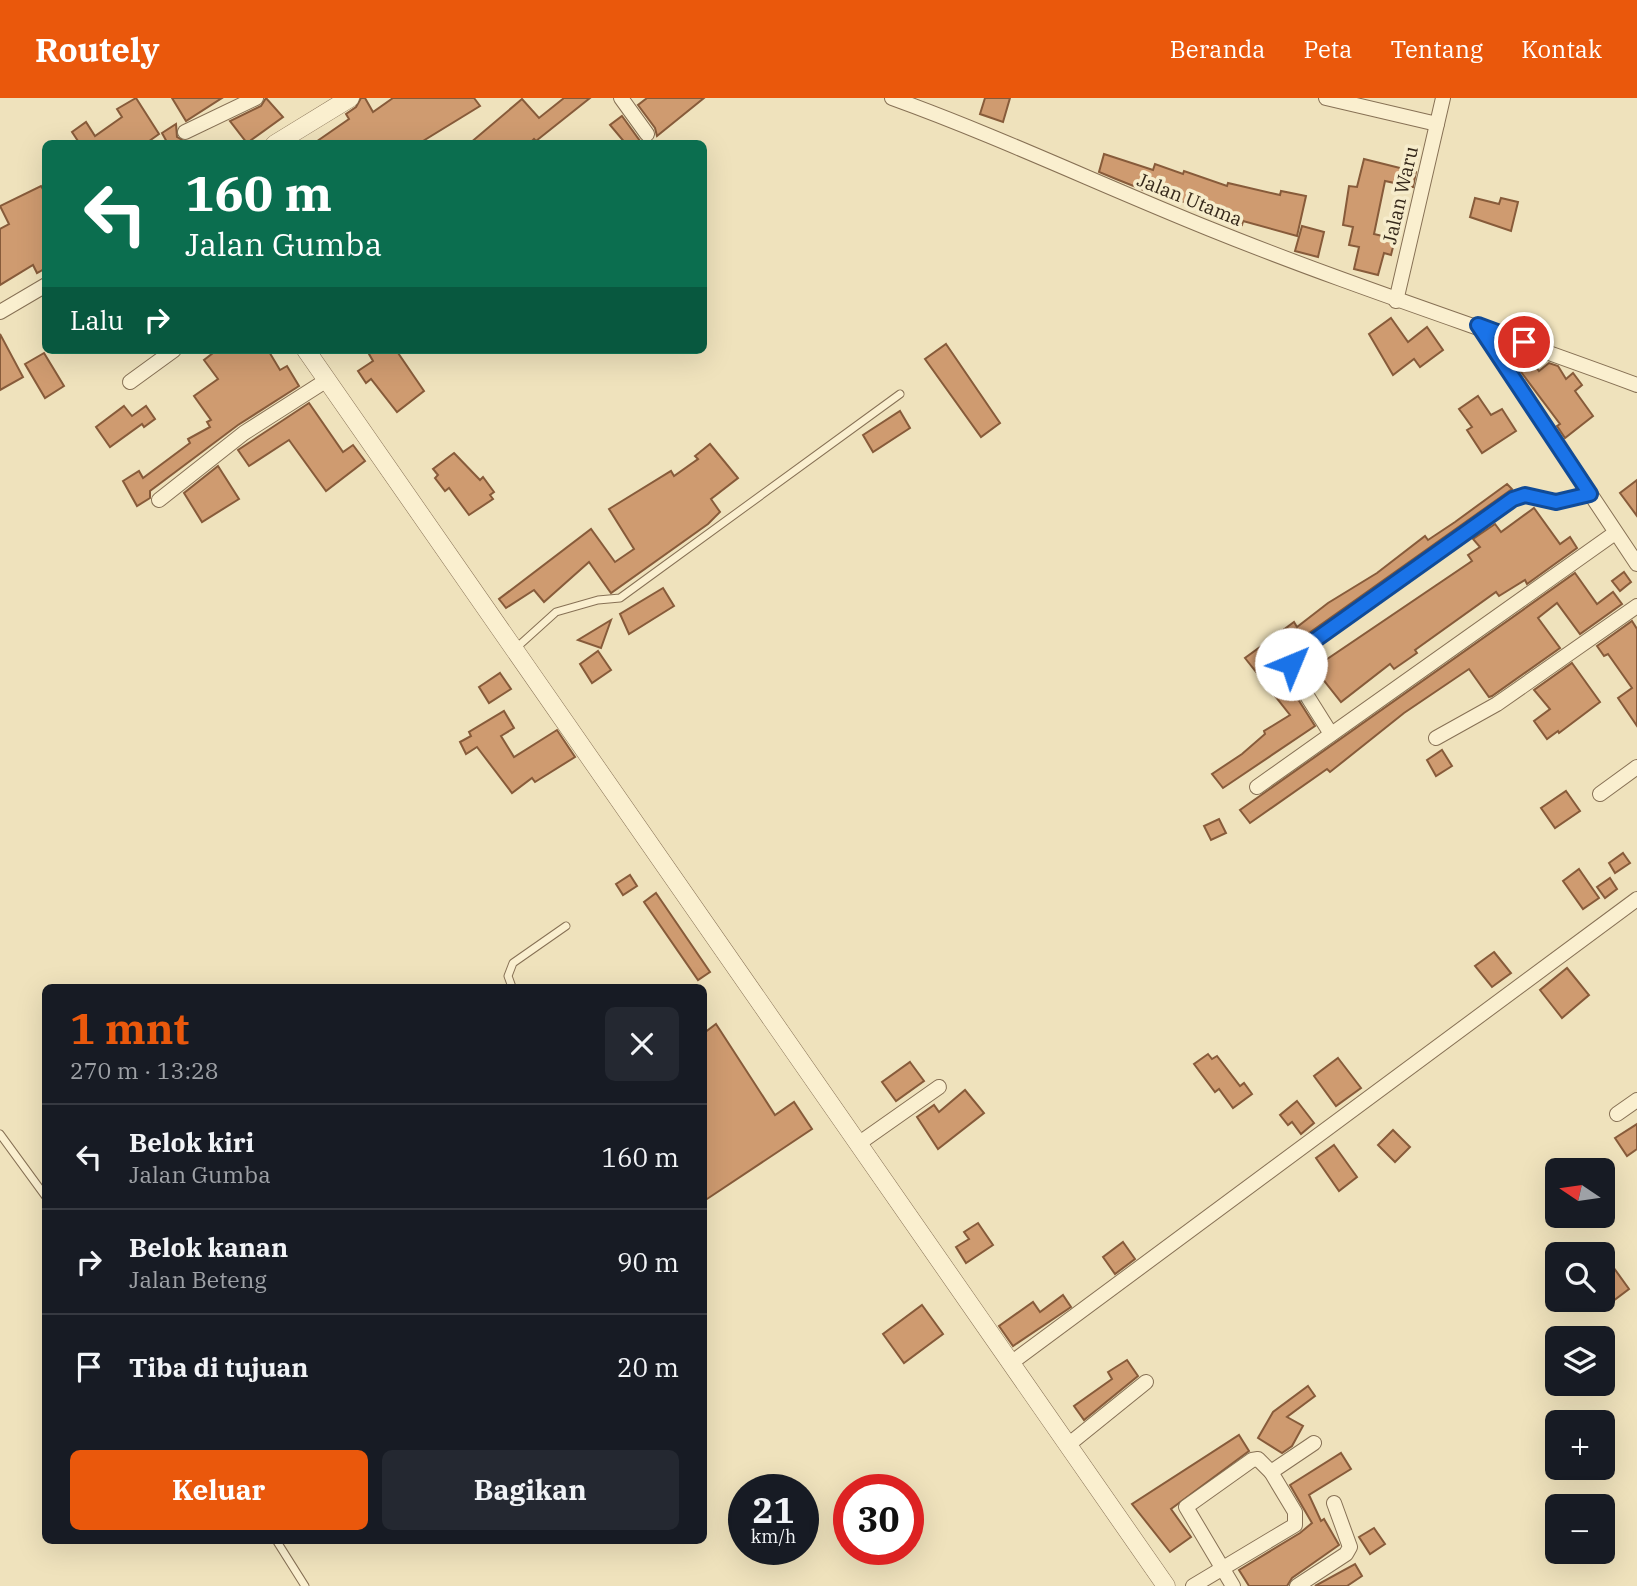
<!DOCTYPE html>
<html lang="id">
<head>
<meta charset="utf-8">
<style>
  body { margin:0; font-family:"IBM Plex Serif",serif; background:#242831; color:#f1f3f6; height:100vh; display:flex; flex-direction:column; font-size:26px; white-space:nowrap }
  * { box-sizing:border-box; margin:0 }
  p { font-size:23px; color:#9ea1a6 }
  .icon { flex:none; width:38px; height:38px; fill:none; stroke:currentColor; stroke-width:2; stroke-linecap:round; stroke-linejoin:round }
  .map { position:relative; flex:1; overflow:hidden }
  .details { position:absolute; left:42px; top:886px; width:665px; height:560px; display:flex; flex-direction:column; background:#171b24; border-radius:10px; box-shadow:0 7px 28px #0002 }
  .details>* { flex:none }
  .hud { position:absolute; left:42px; top:42px; width:665px; height:214px; border-radius:10px; box-shadow:0 7px 28px #0002; background:#0b6e4f; color:#fff; overflow:hidden }
  .needle { width:46px; rotate:283deg }
  .tools { position:absolute; left:1545px; top:1060px; display:grid; gap:14px }
  .tools a { display:grid; place-items:center; width:70px; height:70px; border-radius:10px; background:#171b24; box-shadow:0 7px 28px #0002; font-size:35px }
  .speed { position:absolute; left:728px; top:1376px; display:flex; gap:14px; font-size:35px; font-weight:700; text-align:center }
  .speed>* { display:grid; place-content:center; width:91px; height:91px; border-radius:50%; background:#171b24; box-shadow:0 7px 28px #0002; line-height:1 }
  .speed small { font-size:18px; font-weight:400 }
  .speed .limit { border:10px solid #d22; background:#fff; color:#111 }
  .pin { position:absolute; display:grid; place-items:center; width:60px; height:60px; color:#fff; margin:-30px; border:4px solid #fff; border-radius:50%; box-shadow:0 2px 7px #0007 }
  .me { position:absolute; width:77px; margin:-38px; rotate:45deg; stroke-linejoin:round; filter:drop-shadow(0 0 5px #0008) }
  .turn { display:flex; align-items:center; gap:24px; height:147px; padding:0 28px; font-size:32px }
  .turn .icon { width:91px; height:91px; stroke-width:2.5 }
  .turn b { display:block; font-size:49px; line-height:60px }
  .then { display:flex; align-items:center; height:66px; padding:0 28px; background:#0003; gap:14px; font-size:26px }
  .round { display:grid; place-items:center; flex:none; width:74px; height:74px; border-radius:10px; background:#242831 }
  .head { display:flex; align-items:center; justify-content:space-between; height:119px; padding:0 28px }
  h1 { font-size:42px; font-weight:800; line-height:52px; color:#ea580c }
  .action { display:flex; gap:14px; margin-top:auto; padding:14px 28px }
  .action a { flex:1; height:80px; border-radius:10px; background:#ea580c; color:#fff; font-size:28px; font-weight:800; line-height:80px; text-align:center }
  .action a+a { background:#242831; color:#f1f3f6 }
  ul { padding:0; list-style:none }
  li { display:flex; align-items:center; gap:21px; height:105px; padding:0 28px; border-top:2px solid #363941 }
  li div { flex:1 }
  li b { display:block; font-size:26px }
  li em { font-style:normal }
  header { display:flex; align-items:center; gap:42px; box-sizing:border-box; height:98px; padding:0 35px; background:#ea580c; color:#fff }
  header strong { font-size:33px }
  nav { display:flex; gap:38px; margin-inline-start:auto; font-size:24px }
  .map>svg:first-child { display:block }
  .building { fill:#cf9b70; stroke:#875b3a; stroke-width:2 }
  .lines { fill:none; stroke-linecap:round; stroke-linejoin:round }
  .service-casing { stroke:#877155; stroke-width:9 }
  .minor-casing { stroke:#877155; stroke-width:16 }
  .tertiary-casing { stroke:#877155; stroke-width:19 }
  .service { stroke:#faefcf; stroke-width:7 }
  .minor { stroke:#faefcf; stroke-width:14 }
  .tertiary { stroke:#faefcf; stroke-width:18 }
  .route-casing { stroke:#114b97; stroke-width:18 }
  .route { stroke:#1a73e8; stroke-width:12 }
  .labels { text-anchor:middle; dominant-baseline:central; stroke-width:7; stroke-linejoin:round; paint-order:stroke }
  .street-label { font-size:19px; fill:#35281a; stroke:#f6eccb }
</style>
</head>
<body>
<header>
<strong>Routely</strong>
<nav><a>Beranda</a><a>Peta</a><a>Tentang</a><a>Kontak</a></nav>
</header>
<div class="map">
<svg width="1637" height="1488" viewBox="0 0 1637 1488">
  <rect width="100%" height="100%" fill="#efe2bc"/>
  <!-- building -->
  <g class="building">
    <path d="M136,0L159,36L145,46H80L72,34L86,24L95,38L122,19L117,11Z"/>
    <path d="M172,0H222L186,23Z"/>
    <path d="M266,0L283,19L247,45L230,23L261,8Z"/>
    <path d="M361,0H365L373,14L393,0H474L480,8L418,46H313L349,21L346,16L356,9Z"/>
    <path d="M564,0H590L536,43L534,41L529,46H469L522,1L539,20Z"/>
    <path d="M647,0H704L657,38L655,30L638,7Z"/>
    <path d="M985,0H1010L1003,24L980,16Z"/>
    <path d="M622,18L640,43L637,46H626L610,27Z"/>
    <path d="M176,26L177,39L189,46H168L162,35Z"/>
    <path d="M1104,56L1153,72L1155,66L1183,76L1184,73L1227,88L1228,85L1280,97L1281,93L1306,98L1297,138L1243,123L1242,127L1219,122L1220,116L1172,100L1171,103L1116,81L1099,74Z"/>
    <path d="M1364,61L1416,74L1413,89L1385,83L1374,136L1395,141L1391,157L1384,155L1378,177L1354,171L1359,149L1349,147L1353,129L1343,127L1349,88L1357,89Z"/>
    <path d="M41,88L46,96V170L37,175L33,167L0,187V131L9,126L0,108Z"/>
    <path d="M1475,100L1499,106L1501,100L1518,104L1511,133L1470,119Z"/>
    <path d="M1302,128L1324,134L1318,159L1295,153Z"/>
    <path d="M1391,220L1408,244L1427,229L1443,252L1420,269L1414,261L1393,277L1369,236Z"/>
    <path d="M0,236L23,279L0,292Z"/>
    <path d="M946,246L1000,325L981,339L925,261Z"/>
    <path d="M217,252H268L280,272L287,268L299,288L238,327L150,393V400L137,408L123,383L139,373L143,380L190,345L188,341L210,329L207,324L211,322L194,298L218,281L204,262Z"/>
    <path d="M376,252H396L424,293L397,314L371,281L366,285L358,273L373,263L369,256Z"/>
    <path d="M44,255L64,288L45,300L25,266Z"/>
    <path d="M1527,257L1539,273L1549,265L1558,268L1566,281L1573,275L1582,287L1575,293L1593,318L1565,340L1557,328L1560,326L1515,266Z"/>
    <path d="M1478,298L1491,317L1502,311L1516,333L1482,355L1467,332L1472,329L1459,311Z"/>
    <path d="M309,305L343,354L353,347L365,363L326,393L289,342L249,368L238,352Z"/>
    <path d="M124,308L132,318L146,308L155,321L144,329L142,326L110,349L96,329Z"/>
    <path d="M900,313L910,330L873,354L863,337Z"/>
    <path d="M710,346L738,380L711,401L720,414L708,426L611,495L589,464L544,504L534,492L506,510L499,501L591,431L615,464L634,451L609,411L671,373L674,378L698,361L695,358Z"/>
    <path d="M454,355L480,382L483,379L494,394L490,397L493,401L469,417L449,390L445,393L435,380L438,377L433,371Z"/>
    <path d="M218,368L239,401L202,424L184,395Z"/>
    <path d="M1637,382V418L1620,395Z"/>
    <path d="M1507,386L1512,391L1288,550L1283,559L1275,565L1315,628L1223,690L1212,676L1242,656L1265,636L1264,633L1290,617L1245,560L1294,524L1297,529L1328,505L1377,475L1425,438L1428,442L1455,424Z"/>
    <path d="M1534,410L1560,446L1570,439L1577,450L1527,486L1525,482L1499,498L1496,494L1415,552L1417,555L1394,571L1390,566L1341,604L1314,570L1472,463L1468,457L1480,449L1473,441L1495,426L1501,434Z"/>
    <path d="M1624,474L1631,484L1620,493L1612,483Z"/>
    <path d="M1575,475L1597,506L1613,494L1622,506L1580,536L1557,505L1538,520L1560,550L1492,598L1489,599L1469,571L1404,615L1330,674L1327,671L1250,725L1240,712Z"/>
    <path d="M663,490L674,508L629,536L620,516Z"/>
    <path d="M611,522L601,550L578,542Z"/>
    <path d="M1632,523L1637,531V628L1618,600L1632,590L1608,556L1604,558L1597,548Z"/>
    <path d="M598,553L611,572L592,585L580,566Z"/>
    <path d="M1572,565L1600,604L1559,635L1558,633L1547,641L1534,623L1550,611L1534,592Z"/>
    <path d="M500,575L511,591L489,605L479,589Z"/>
    <path d="M504,613L514,630L501,638L514,659L557,632L575,659L535,684L532,680L512,695L477,649L466,656L460,644L471,638L469,634Z"/>
    <path d="M1442,652L1452,668L1436,678L1427,662Z"/>
    <path d="M1566,693L1580,713L1555,730L1541,710Z"/>
    <path d="M1219,721L1226,735L1211,742L1204,728Z"/>
    <path d="M1623,755L1630,765L1615,775L1609,765Z"/>
    <path d="M1579,771L1599,800L1583,811L1563,783Z"/>
    <path d="M630,777L637,788L623,797L616,786Z"/>
    <path d="M1610,780L1617,791L1605,800L1597,789Z"/>
    <path d="M656,795L710,874L698,882L644,804Z"/>
    <path d="M1494,854L1511,875L1492,889L1475,868Z"/>
    <path d="M1567,870L1589,897L1562,920L1540,892Z"/>
    <path d="M716,926L775,1017L794,1004L812,1031L704,1103V935Z"/>
    <path d="M1208,956L1212,961L1217,958L1240,988L1244,985L1252,996L1233,1010L1219,991L1215,994L1194,966Z"/>
    <path d="M1338,960L1361,990L1336,1008L1314,978Z"/>
    <path d="M910,964L924,983L896,1003L882,984Z"/>
    <path d="M965,992L984,1015L938,1051L917,1019L934,1007L939,1014Z"/>
    <path d="M1297,1003L1314,1025L1301,1036L1292,1024L1288,1027L1280,1017Z"/>
    <path d="M1637,1026V1051L1627,1058L1615,1040Z"/>
    <path d="M1393,1032L1410,1049L1395,1064L1378,1047Z"/>
    <path d="M1334,1047L1357,1079L1339,1093L1316,1060Z"/>
    <path d="M978,1125L993,1147L966,1165L956,1149L969,1141L964,1134Z"/>
    <path d="M1123,1144L1135,1161L1115,1176L1103,1159Z"/>
    <path d="M1611,1166L1629,1191L1613,1203L1603,1190V1172Z"/>
    <path d="M1063,1197L1071,1209L1013,1248L999,1228L1033,1204L1040,1214Z"/>
    <path d="M922,1207L943,1236L904,1265L883,1236Z"/>
    <path d="M1127,1262L1138,1278L1084,1322L1074,1308L1112,1281L1108,1274Z"/>
    <path d="M1308,1288L1315,1298L1287,1319L1303,1328L1292,1348L1282,1355L1258,1340L1273,1314Z"/>
    <path d="M1239,1337L1249,1353L1171,1411L1191,1439L1170,1454L1132,1406Z"/>
    <path d="M1341,1355L1351,1371L1309,1397L1321,1423L1324,1421L1339,1447L1292,1480L1287,1488H1249L1239,1472L1300,1435L1312,1425L1290,1387Z"/>
    <path d="M1374,1430L1385,1446L1370,1456L1359,1439Z"/>
    <path d="M1355,1466L1362,1478L1347,1488H1315Z"/>
  </g>
  <g class="lines">
    <defs>
      <g id="service">
        <path d="M515,551L556,514L598,502L620,500L900,296"/>
        <path d="M512,889L508,878L513,865L566,828"/>
        <path d="M0,1036L46,1099"/>
        <path d="M276,1442L305,1488"/>
      </g>
      <g id="minor">
        <path d="M621,0L647,36"/>
        <path d="M892,0C1000,39 1103,88 1210,131C1351,188 1495,234 1637,287"/>
        <path d="M1326,0L1437,26"/>
        <path d="M185,34L256,0"/>
        <path d="M1396,203L1443,0"/>
        <path d="M0,214L46,187"/>
        <path d="M1478,227L1637,466"/>
        <path d="M130,284L174,252"/>
        <path d="M159,402L244,335L327,282"/>
        <path d="M1331,636L1294,577L1291,566L1294,557L1513,401L1525,397L1556,404L1590,396"/>
        <path d="M1436,640L1497,606L1637,508"/>
        <path d="M1257,689L1615,435"/>
        <path d="M1600,696L1637,669"/>
        <path d="M1617,1016L1637,1002"/>
        <path d="M858,1046L939,989"/>
        <path d="M1011,1265L1637,801"/>
        <path d="M1068,1347L1146,1284"/>
        <path d="M1193,1488L1295,1427V1414L1271,1374L1314,1345"/>
        <path d="M1233,1488L1186,1409L1252,1362L1258,1361L1271,1374"/>
        <path d="M1297,1488L1346,1456L1350,1449L1334,1405"/>
      </g>
      <g id="tertiary">
        <path d="M275,46L350,0"/>
        <path d="M306,252L1166,1488"/>
      </g>
    </defs>
    <!-- service casing -->
    <use href="#service" class="service-casing"/>
    <!-- minor casing -->
    <use href="#minor" class="minor-casing"/>
    <!-- tertiary casing -->
    <use href="#tertiary" class="tertiary-casing"/>
    <!-- service -->
    <use href="#service" class="service"/>
    <!-- minor -->
    <use href="#minor" class="minor"/>
    <!-- tertiary -->
    <use href="#tertiary" class="tertiary"/>
  </g>
  <g class="lines">
    <defs>
      <path id="route" d="M1291,566L1294,557L1513,401L1525,397L1556,404L1590,396L1478,227L1524,244"/>
    </defs>
    <!-- route casing -->
    <use href="#route" class="route-casing"/>
    <!-- route -->
    <use href="#route" class="route"/>
  </g>
  <g class="labels">
    <!-- street labels -->
    <g class="street-label">
      <text transform="translate(1400 97) rotate(-77)">Jalan Waru</text>
      <text transform="translate(1190 101) rotate(22)">Jalan Utama</text>
    </g>
  </g>
</svg>
<div class="tools">
<a><svg class="needle" viewBox="-14 -14 28 28"><path d="M0-13l5 13h-10z" fill="#e53935"/><path d="M0 13l5-13h-10z" fill="#9ea1a6"/></svg></a>
<a><svg class="icon" aria-label="search" viewBox="0 0 24 24"><circle cx="10" cy="10" r="6"/><path d="M15 15l6 6"/></svg></a>
<a><svg class="icon" aria-label="layers" viewBox="0 0 24 24"><path d="M12 4l9 5-9 5-9-5zM3 14l9 5 9-5"/></svg></a>
<a>+</a>
<a>−</a>
</div>
<div class="speed"><div>21<small>km/h</small></div><div class="limit">30</div></div>
<div class="pin" style="left:1524px;top:244px;background:#d93025"><svg class="icon" aria-label="arrive" viewBox="0 0 24 24"><path d="M6 21V4h12l-3 4 3 4H6"/></svg></div>
<svg class="me" style="left:1291px;top:566px" viewBox="-20 -20 40 40"><circle r="19" fill="#fff"/><path d="M0-13L10 11 0 6-10 11z" fill="#1a73e8"/></svg>
<div class="hud">
<div class="turn"><svg class="icon" aria-label="left" viewBox="0 0 24 24"><path d="M17 20v-9H6M10 6l-5 5 5 5"/></svg><div><b>160 m</b>Jalan Gumba</div></div>
<div class="then">Lalu<svg class="icon" aria-label="right" viewBox="0 0 24 24"><path d="M7 20v-9h11M14 6l5 5-5 5"/></svg></div>
</div>
<section class="details">
<div class="head"><div><h1>1 mnt</h1><p>270 m · 13:28</p></div><a class="round"><svg class="icon" aria-label="close" viewBox="0 0 24 24"><path d="M6 6l12 12M18 6L6 18"/></svg></a></div>
<ul>
<li><svg class="icon" aria-label="left" viewBox="0 0 24 24"><path d="M17 20v-9H6M10 6l-5 5 5 5"/></svg><div><b>Belok kiri</b><p>Jalan Gumba</p></div><em>160 m</em></li>
<li><svg class="icon" aria-label="right" viewBox="0 0 24 24"><path d="M7 20v-9h11M14 6l5 5-5 5"/></svg><div><b>Belok kanan</b><p>Jalan Beteng</p></div><em>90 m</em></li>
<li><svg class="icon" aria-label="arrive" viewBox="0 0 24 24"><path d="M6 21V4h12l-3 4 3 4H6"/></svg><div><b>Tiba di tujuan</b></div><em>20 m</em></li>
</ul>
<div class="action"><a>Keluar</a><a>Bagikan</a></div>
</section>
</div>
</body>
</html>
